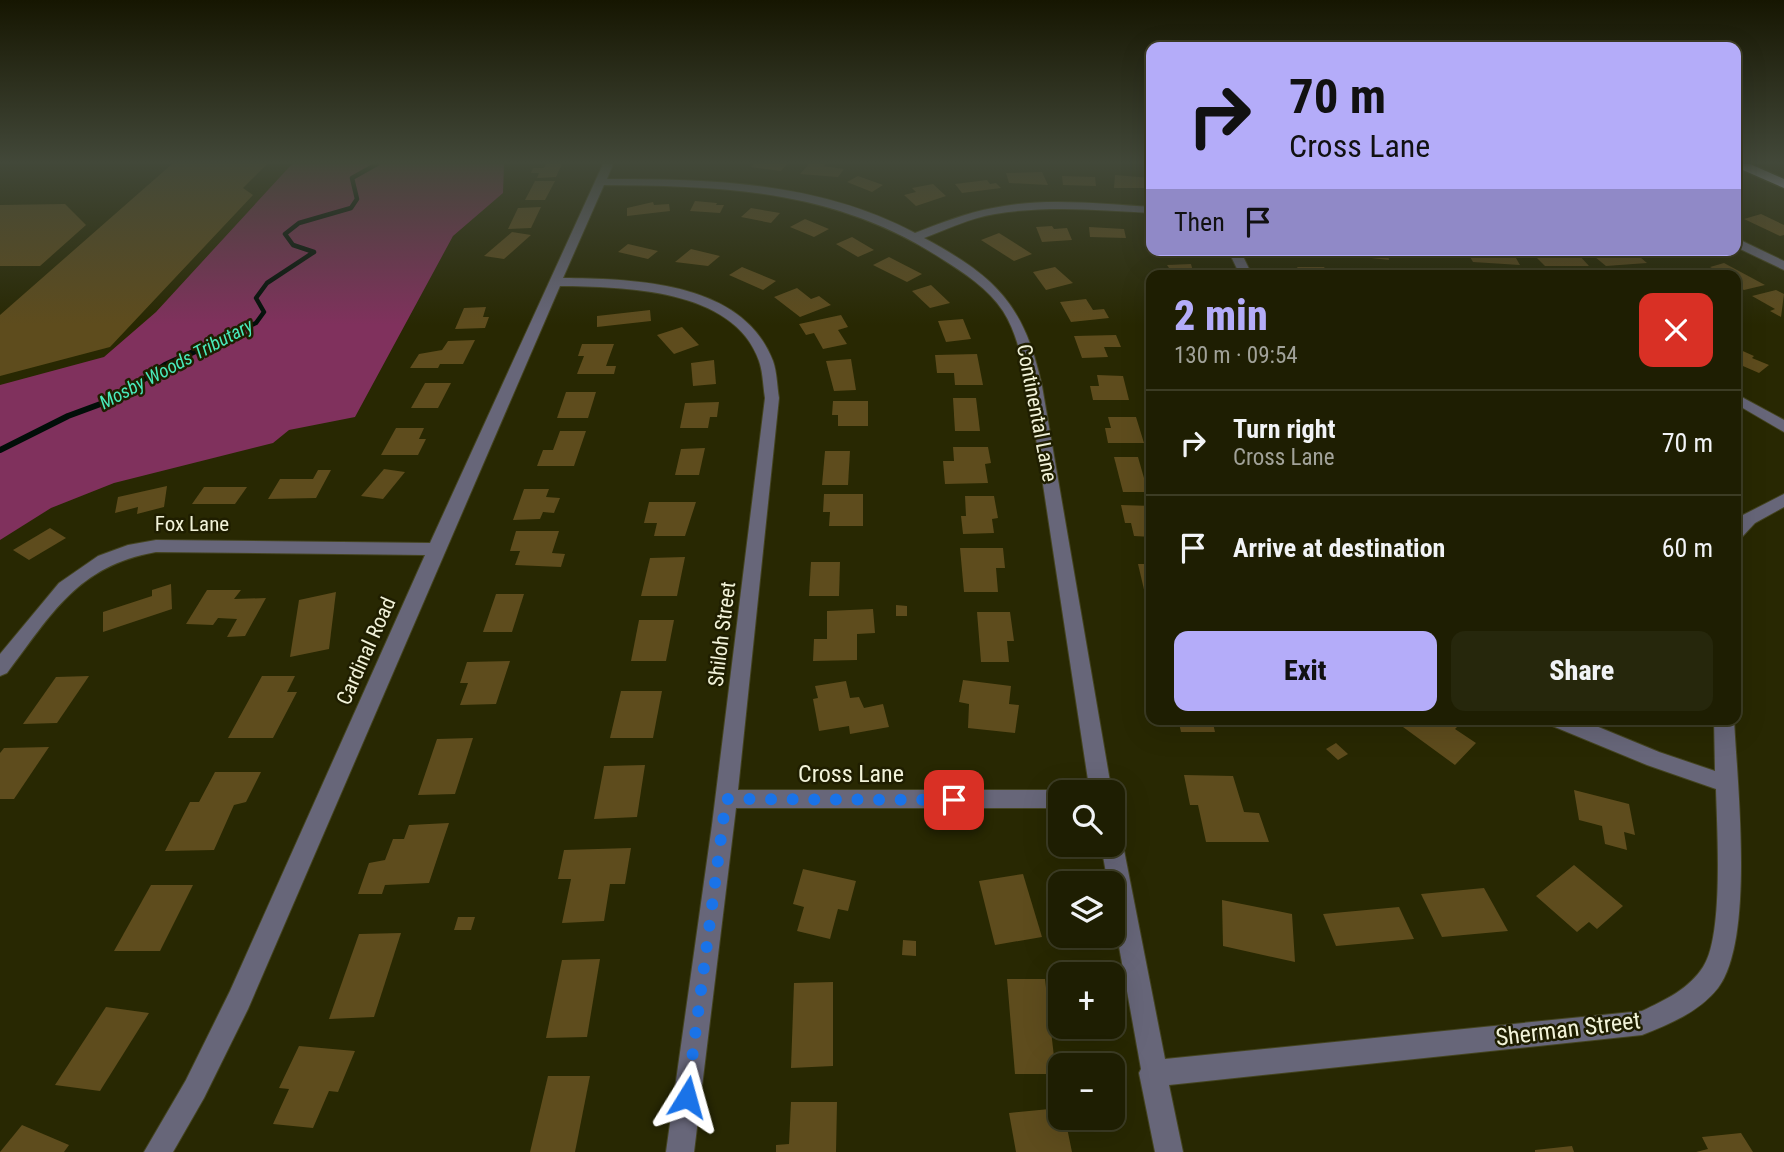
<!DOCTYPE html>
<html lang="en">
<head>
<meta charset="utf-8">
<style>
  body { margin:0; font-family:"Roboto Condensed",sans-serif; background:#26270c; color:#f1f3f6; height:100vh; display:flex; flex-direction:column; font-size:26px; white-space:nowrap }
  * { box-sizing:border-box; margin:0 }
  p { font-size:23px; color:#a1a299 }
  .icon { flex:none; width:38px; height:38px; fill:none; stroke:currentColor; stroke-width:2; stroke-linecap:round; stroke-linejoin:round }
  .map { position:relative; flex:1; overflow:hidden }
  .panel { position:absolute; left:1146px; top:270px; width:595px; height:455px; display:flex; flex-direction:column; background:#1e1e02; border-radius:14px; box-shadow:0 7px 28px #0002,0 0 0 2px #3c3c24 }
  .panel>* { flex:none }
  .hud { position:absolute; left:1146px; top:42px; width:595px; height:214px; border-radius:14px; box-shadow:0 7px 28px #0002,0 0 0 2px #3c3c24; background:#b4acf9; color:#111; overflow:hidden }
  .fabs { position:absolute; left:1048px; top:780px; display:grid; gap:14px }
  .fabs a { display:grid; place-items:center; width:77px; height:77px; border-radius:14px; background:#1e1e02; box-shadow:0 7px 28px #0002,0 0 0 2px #3c3c24; font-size:35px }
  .pin { position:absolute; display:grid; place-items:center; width:60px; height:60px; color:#fff; margin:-30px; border-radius:14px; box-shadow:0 4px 10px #0006 }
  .me { position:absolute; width:77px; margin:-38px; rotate:8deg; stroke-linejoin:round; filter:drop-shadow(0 0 5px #0008) }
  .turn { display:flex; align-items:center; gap:24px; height:147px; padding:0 28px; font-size:32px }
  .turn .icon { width:91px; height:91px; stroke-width:2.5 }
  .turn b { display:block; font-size:49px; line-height:60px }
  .then { display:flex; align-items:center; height:66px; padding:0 28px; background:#0003; gap:14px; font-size:26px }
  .round { display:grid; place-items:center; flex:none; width:74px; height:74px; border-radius:14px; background:#26270c }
  .overview { display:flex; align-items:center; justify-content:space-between; height:119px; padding:0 28px }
  h1 { font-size:42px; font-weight:800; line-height:52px; color:#b4acf9 }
  .button { display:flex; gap:14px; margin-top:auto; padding:14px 28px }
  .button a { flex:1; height:80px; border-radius:14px; background:#b4acf9; color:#111; font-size:28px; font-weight:800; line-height:80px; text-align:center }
  .button a+a { background:#26270c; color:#f1f3f6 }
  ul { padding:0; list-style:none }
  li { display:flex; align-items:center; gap:21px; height:105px; padding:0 28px; border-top:2px solid #3c3c24 }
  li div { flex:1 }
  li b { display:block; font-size:26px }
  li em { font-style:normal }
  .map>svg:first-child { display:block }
  .forest { fill:#80315d }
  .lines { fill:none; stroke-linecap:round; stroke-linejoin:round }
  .stream-far1 { stroke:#020e09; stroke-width:4.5 }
  .stream { stroke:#020e09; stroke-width:6 }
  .building { fill:#5e4c1d }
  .minor-casing { stroke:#444420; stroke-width:2 }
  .motorway-casing { stroke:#444420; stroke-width:3 }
  .minor { fill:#676679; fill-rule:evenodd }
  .motorway { fill:#c3bff0; fill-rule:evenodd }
  .route { stroke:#1a73e8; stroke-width:12; stroke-dasharray:0 21.6 }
  .labels { text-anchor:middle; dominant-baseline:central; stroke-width:5; stroke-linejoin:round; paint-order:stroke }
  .far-water-label { font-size:19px; font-style:italic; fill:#49eaba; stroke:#1f1e00 }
  .street-label { font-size:21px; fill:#f2f3d9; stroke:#1f1e00 }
  .near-street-label { font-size:24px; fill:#f2f3d9; stroke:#1f1e00 }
</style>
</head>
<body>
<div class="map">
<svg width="1784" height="1152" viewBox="0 0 1784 1152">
  <rect width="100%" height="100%" fill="#282802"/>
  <!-- forest -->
  <path class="forest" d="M292,164H504L503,193L453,236L355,417L289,430L273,443L114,483L51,508L0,540V385L104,357L156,312Z"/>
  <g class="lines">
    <!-- stream-far1 -->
    <path class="stream-far1" d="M235,332L256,323L264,312L256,298L267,283L314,252L293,245L285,234L299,223L351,208L357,199L352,178L377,164"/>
    <!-- stream -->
    <path class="stream" d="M0,450L68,416L114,399L165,365L239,331"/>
  </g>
  <!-- building -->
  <g class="building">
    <path d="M172,164H267L243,188L253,195L110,347L0,376V315Z"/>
    <path d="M546,164H562L556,177L537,178L539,173H531L533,168H544Z"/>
    <path d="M753,164H787L781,171L751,167Z"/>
    <path d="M809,164H825L823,166L844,169L838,177L800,174Z"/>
    <path d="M1042,172L1048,185L1009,183L1006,173Z"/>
    <path d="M1115,175L1151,178L1152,188H1114Z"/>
    <path d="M858,176L883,185L872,192L847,182Z"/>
    <path d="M1062,176L1095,177L1096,186L1063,185Z"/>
    <path d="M987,180L990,184L996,183L1001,188L962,193L955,184Z"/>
    <path d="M535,181H555L545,200H525Z"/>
    <path d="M933,184L946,196L916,206L904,195L916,192L912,188Z"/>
    <path d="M695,201L717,203L716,205H724L720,213L690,211Z"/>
    <path d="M653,202L654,205L669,204L670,211L627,216V208Z"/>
    <path d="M65,204L86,225L40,266H0V205Z"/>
    <path d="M541,207L531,228L508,229L518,208Z"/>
    <path d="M751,208L780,213L771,223L741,217Z"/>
    <path d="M1761,214L1784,225V235L1780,236L1744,219Z"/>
    <path d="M805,219L829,229L814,237L790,227Z"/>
    <path d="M1052,226L1054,229L1067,228L1072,240L1042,242L1036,227Z"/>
    <path d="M1089,227L1124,229L1126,238L1090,237Z"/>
    <path d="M512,232L531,235L504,259L484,256Z"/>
    <path d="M999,233L1032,254L1014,261L981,240Z"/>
    <path d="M852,237L874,250L858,257L836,244Z"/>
    <path d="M628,244L658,251L648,259L618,252Z"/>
    <path d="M691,249L720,256L708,266L675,262Z"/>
    <path d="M1353,250H1387L1389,260L1354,256Z"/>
    <path d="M1409,250H1442L1445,257L1411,255Z"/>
    <path d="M1466,250L1513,253L1520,265L1473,262Z"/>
    <path d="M1606,251L1610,254L1634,252L1647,263L1606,266L1589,252Z"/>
    <path d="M1578,254L1589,266H1545L1534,255Z"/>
    <path d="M889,257L922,274L907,282L873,265Z"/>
    <path d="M1724,263L1765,285L1744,290L1736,286L1740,283L1736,281V275H1724L1710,267Z"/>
    <path d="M1191,264L1194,275H1162L1159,269L1169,268L1167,265Z"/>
    <path d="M742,267L776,281L763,290L729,275Z"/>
    <path d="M1055,267L1073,283L1046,290L1033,272Z"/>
    <path d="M1297,267H1324L1329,275H1302Z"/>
    <path d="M931,285L950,303L930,308L912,291Z"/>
    <path d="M797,288L811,299L819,296L831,305L800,317L774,297Z"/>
    <path d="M1776,290L1784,294L1781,317L1770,311L1775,309L1752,296Z"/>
    <path d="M1086,299L1093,310L1104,309L1109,318L1071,322L1060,302Z"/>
    <path d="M486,307L483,317H489L485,328L455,329L464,308Z"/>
    <path d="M650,310L651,321L597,327V316Z"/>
    <path d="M841,315L848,327L838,330L847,344L823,349L814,333L806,335L799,324Z"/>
    <path d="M963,319L971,339L946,342L938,321Z"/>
    <path d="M682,327L699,345L674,354L657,335Z"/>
    <path d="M1116,335L1121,347H1104L1108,357L1082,358L1074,336Z"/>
    <path d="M475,340L463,364H440L438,368H410L419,354L442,350L448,341Z"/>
    <path d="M582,344H614L606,366H616L614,374H577L584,356H578Z"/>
    <path d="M1736,348L1754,356L1752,358L1769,365L1759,373L1736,363Z"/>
    <path d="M977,354L983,385H955L954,373H937L935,355Z"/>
    <path d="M851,359L856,390L834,391L826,361Z"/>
    <path d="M714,360L716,384L693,386L691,363Z"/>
    <path d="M1097,375L1123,376L1129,400H1093L1090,386H1099Z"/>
    <path d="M425,383H451L438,408H411Z"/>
    <path d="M566,392H596L588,418H557Z"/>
    <path d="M953,398H976L980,431H955Z"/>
    <path d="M833,401H868V426H838V415H832Z"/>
    <path d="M719,402L717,417H710L708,428H680L685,403Z"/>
    <path d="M1108,417H1136L1144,443H1108L1105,428H1111Z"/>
    <path d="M396,428H424L419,439H426L418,455H381Z"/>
    <path d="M560,431H586L574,466H537L543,450H553Z"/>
    <path d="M953,447H988L991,463L985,464L988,483L945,484L943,461H954Z"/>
    <path d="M705,448L699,475H675L681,449Z"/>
    <path d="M825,451H850L848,485H822Z"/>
    <path d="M1114,457H1138L1148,492H1123Z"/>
    <path d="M384,469L405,472L383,499L361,496Z"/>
    <path d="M318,470H331L316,498L268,499L280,479H313Z"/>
    <path d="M167,486L164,507L137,514L138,507L115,513L118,497Z"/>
    <path d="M204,487H247L235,504H192Z"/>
    <path d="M524,489H549L546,497L560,498L554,513L543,512L540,519L513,520Z"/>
    <path d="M824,494H863V526H829L830,512H823Z"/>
    <path d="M965,496H994L998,518L992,519L994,533L963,534L961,516H966Z"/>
    <path d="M649,502H696L685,536H654L657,523H644Z"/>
    <path d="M1121,505L1152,506V537L1134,536L1131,523H1125Z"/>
    <path d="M50,528L66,538L29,560L13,550Z"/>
    <path d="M516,531H559L552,553L565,554L561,567L515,565L520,551H510Z"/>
    <path d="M960,548H1003L1005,568H996L998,592H964Z"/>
    <path d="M685,557L677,596H641L650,558Z"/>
    <path d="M811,562H840L839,596H809Z"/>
    <path d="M1138,564H1152V598H1146Z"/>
    <path d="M171,584L172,609L103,632V612L152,596V590Z"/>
    <path d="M207,590H241L234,599L266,598L245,636L227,637L237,619L218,618L213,625L186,624Z"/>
    <path d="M336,592L329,649L290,657L299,600Z"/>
    <path d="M496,594H524L512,632H483Z"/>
    <path d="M896,605L907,606V616H896Z"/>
    <path d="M873,609L875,633L857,634V660L813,661L814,639H827V611Z"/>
    <path d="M977,612H1010L1014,641H1007L1009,662H981Z"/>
    <path d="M639,620H674L666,661H631Z"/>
    <path d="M510,661L496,704L460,705L468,683H460L467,662Z"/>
    <path d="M89,676L57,723L23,724L56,677Z"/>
    <path d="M262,676H295L287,692H297L273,738H228Z"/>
    <path d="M963,680L1011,686L1009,704L1019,705L1015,733L968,728L969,704L959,702Z"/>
    <path d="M846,681L850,698L859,697L864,708L883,704L889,727L850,734L849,726L819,731L813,699L818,698L815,686Z"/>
    <path d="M621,691H662L653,738H610Z"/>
    <path d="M1178,719H1212L1215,732H1181Z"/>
    <path d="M1411,719H1451L1459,725L1455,729L1476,743L1455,765L1403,727Z"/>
    <path d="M473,738L455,794L418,795L437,739Z"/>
    <path d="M1336,743L1348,754L1338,760L1326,749Z"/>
    <path d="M49,747L14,799H0V753L4,748Z"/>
    <path d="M645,765L637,817L594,819L604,766Z"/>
    <path d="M215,772H261L246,802L234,805L214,850L165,851L190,802H199Z"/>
    <path d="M1184,775L1233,776L1244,812L1259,813L1269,842H1206L1198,805H1190Z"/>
    <path d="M1574,790L1629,804L1635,835L1624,832L1627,850L1605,844L1602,826L1579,820Z"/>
    <path d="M449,823L429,883L385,885L382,894H358L369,863L385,860L393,839H404L409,825Z"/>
    <path d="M631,848L625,884H610L604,921L562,923L571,879H558L564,850Z"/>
    <path d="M1574,865L1623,906L1597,929L1589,922L1577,932L1536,896Z"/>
    <path d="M803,869L856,881L848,911L838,909L830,939L797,931L804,907L793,904Z"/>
    <path d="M1023,874L1042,937L995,945L979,881Z"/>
    <path d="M151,885H193L160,951H114Z"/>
    <path d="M1484,888L1508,931L1442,937L1421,894Z"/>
    <path d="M1222,900L1292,914L1295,962L1223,946Z"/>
    <path d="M1399,907L1414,939L1336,946L1323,914Z"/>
    <path d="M458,917H475L471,930H454Z"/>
    <path d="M401,933L374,1017L329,1019L359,934Z"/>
    <path d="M903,940L916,941V956L902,955Z"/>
    <path d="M600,959L587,1037L546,1038L562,960Z"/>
    <path d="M1007,979H1045L1056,1074H1015Z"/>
    <path d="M833,982V1066L791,1068L794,983Z"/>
    <path d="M106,1007L149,1013L100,1091L55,1085Z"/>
    <path d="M299,1046L355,1051L338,1092L329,1091L313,1128L273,1124L289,1089L279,1088Z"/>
    <path d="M548,1076H590L575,1152H530Z"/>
    <path d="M791,1102H837L836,1152H776V1145L789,1144Z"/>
    <path d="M1060,1108V1118H1065L1072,1152H1016L1009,1113Z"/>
    <path d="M22,1125L69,1145L64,1152H0Z"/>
    <path d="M1741,1133L1753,1152H1696L1708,1149L1702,1137Z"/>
    <path d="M1572,1146L1574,1152H1535V1150Z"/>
  </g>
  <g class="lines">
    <defs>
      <g id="minor">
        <path d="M603,164H613L607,179C712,179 820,182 915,233C941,223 966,213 993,208C1045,197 1099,204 1152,207V213C1100,210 1047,205 995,214C970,218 948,229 924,238C996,277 1024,304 1042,386L1112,793H1090L1028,386C1022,360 1017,333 1003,311C988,288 964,273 942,259C836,190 726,186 604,185L563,278C634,279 743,281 773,361C777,372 777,386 779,398L738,790H1060L1068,793H1060V808H736L694,1152H666L712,825L765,398C763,386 763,372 759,361C734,288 623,287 560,286L248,1009L204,1098L173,1152H144L186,1080L230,991L425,555L156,552C77,566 52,614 7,673L0,676V654L59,583L98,556L128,545L156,540L430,543Z"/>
        <path d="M1736,238L1784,261V270L1736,247Z"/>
        <path d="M1228,250H1240L1252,275H1240Z"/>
        <path d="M1736,394L1784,420V432L1736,404Z"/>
        <path d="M1784,494V507L1755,523L1742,537L1736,539V523L1743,515Z"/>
        <path d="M1547,719H1579L1659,752L1715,771L1714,719H1734C1737,782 1755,939 1718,988C1699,1012 1670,1024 1642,1035L1169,1085L1183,1152H1155L1139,1073L1141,1069L1113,913V884H1108L1101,845H1113V835L1120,838L1123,845L1165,1059L1642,1011C1665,1000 1689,989 1703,967C1724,936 1717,829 1716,789L1647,765L1550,725Z"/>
      </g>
      <path id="motorway" d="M1736,164H1750L1784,179V188L1736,167Z"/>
    </defs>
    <!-- minor casing -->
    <use href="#minor" class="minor-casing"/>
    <!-- motorway casing -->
    <use href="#motorway" class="motorway-casing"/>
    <!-- minor -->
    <use href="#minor" class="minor"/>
    <!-- motorway -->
    <use href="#motorway" class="motorway"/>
  </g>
  <!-- sky -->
  <linearGradient id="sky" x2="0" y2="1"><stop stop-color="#161601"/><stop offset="0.5" stop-color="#424839"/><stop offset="1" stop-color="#424839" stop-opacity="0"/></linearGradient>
  <rect width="1784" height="325" fill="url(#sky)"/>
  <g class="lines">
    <!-- route -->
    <path class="route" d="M687,1097L726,799L954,800"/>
  </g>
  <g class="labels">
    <!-- far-water labels -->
    <g class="far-water-label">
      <text transform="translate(176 364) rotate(-28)">Mosby Woods Tributary</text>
    </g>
    <!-- street labels -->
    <g class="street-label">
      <text transform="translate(1037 413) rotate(79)">Continental Lane</text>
      <text x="192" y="524">Fox Lane</text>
      <text transform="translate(722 634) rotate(-83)">Shiloh Street</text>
      <text transform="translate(366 651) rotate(-66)">Cardinal Road</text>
    </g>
    <!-- near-street labels -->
    <g class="near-street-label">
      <text x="851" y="774">Cross Lane</text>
      <text transform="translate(1568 1029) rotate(-7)">Sherman Street</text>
    </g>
  </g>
</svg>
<div class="fabs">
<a><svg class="icon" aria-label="search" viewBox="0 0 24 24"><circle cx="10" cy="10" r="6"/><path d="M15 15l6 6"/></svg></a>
<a><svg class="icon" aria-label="layers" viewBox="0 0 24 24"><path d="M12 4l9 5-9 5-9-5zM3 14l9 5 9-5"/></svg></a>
<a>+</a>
<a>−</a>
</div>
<div class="pin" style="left:954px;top:800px;background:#d93025"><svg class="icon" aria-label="arrive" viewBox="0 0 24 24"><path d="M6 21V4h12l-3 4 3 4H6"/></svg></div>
<svg class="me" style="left:687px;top:1097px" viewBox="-20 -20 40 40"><path d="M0-17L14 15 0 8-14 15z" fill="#1a73e8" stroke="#fff" stroke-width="4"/></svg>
<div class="hud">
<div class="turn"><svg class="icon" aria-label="right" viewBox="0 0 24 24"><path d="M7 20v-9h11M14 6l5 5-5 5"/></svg><div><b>70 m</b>Cross Lane</div></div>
<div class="then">Then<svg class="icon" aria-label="arrive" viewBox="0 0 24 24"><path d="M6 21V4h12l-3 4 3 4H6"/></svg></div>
</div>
<section class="panel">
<div class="overview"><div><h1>2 min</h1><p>130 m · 09:54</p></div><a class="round" style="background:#d93025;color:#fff"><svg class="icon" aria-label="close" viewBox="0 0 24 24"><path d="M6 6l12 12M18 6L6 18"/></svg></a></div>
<ul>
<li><svg class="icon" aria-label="right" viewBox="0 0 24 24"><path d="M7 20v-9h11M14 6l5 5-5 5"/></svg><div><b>Turn right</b><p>Cross Lane</p></div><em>70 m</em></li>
<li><svg class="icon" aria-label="arrive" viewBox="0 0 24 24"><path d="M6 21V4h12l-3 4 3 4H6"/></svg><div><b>Arrive at destination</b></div><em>60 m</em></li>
</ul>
<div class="button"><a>Exit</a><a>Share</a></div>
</section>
</div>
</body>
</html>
